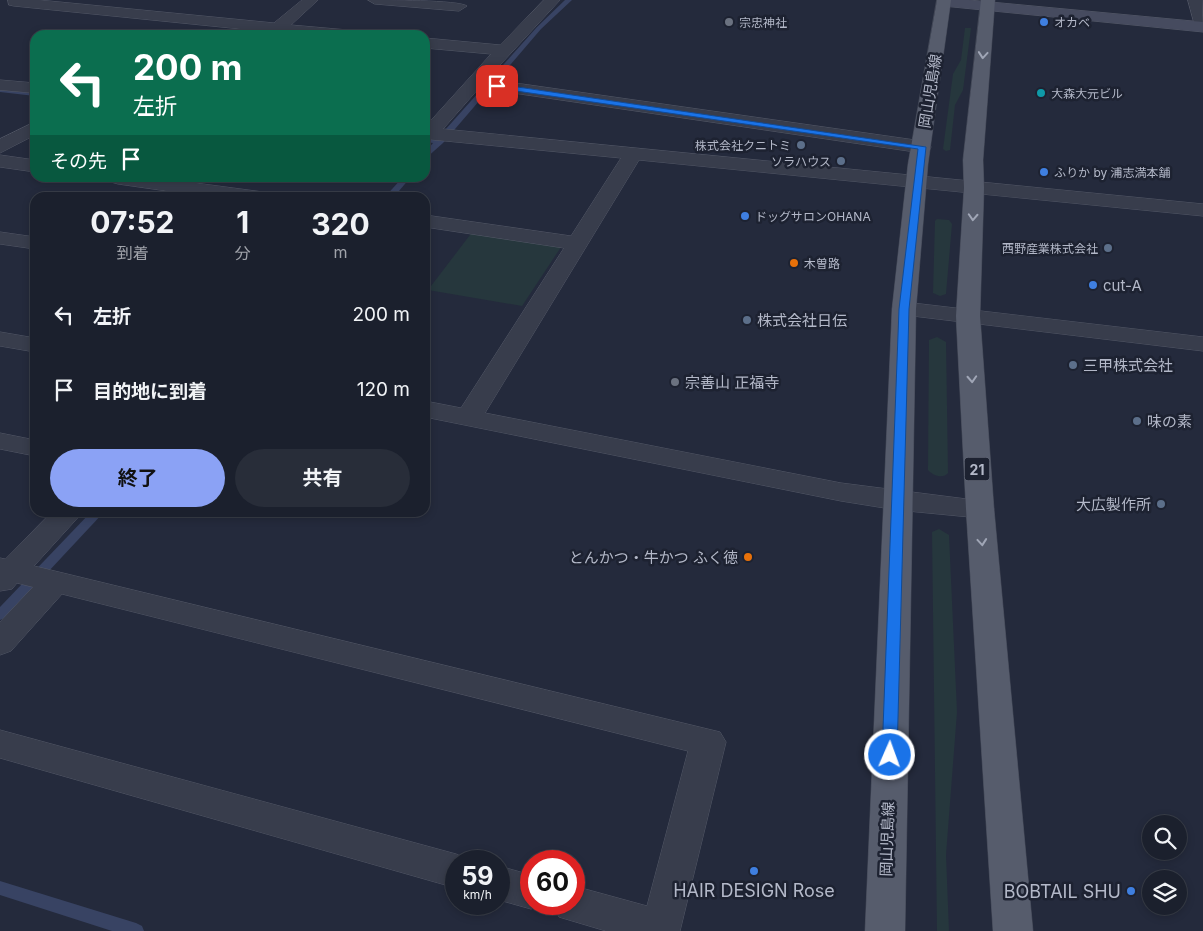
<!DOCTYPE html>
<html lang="ja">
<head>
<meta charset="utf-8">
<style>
  body { margin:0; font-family:Inter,"Noto Sans JP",sans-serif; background:#282d39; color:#f1f3f6; height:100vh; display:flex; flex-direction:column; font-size:19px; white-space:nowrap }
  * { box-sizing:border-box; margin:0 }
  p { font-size:16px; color:#a0a3aa }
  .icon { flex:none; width:28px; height:28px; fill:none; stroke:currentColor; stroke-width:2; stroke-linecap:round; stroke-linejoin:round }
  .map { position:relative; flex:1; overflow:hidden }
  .panel { position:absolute; left:30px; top:192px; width:400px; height:325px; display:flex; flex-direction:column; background:#1b202d; border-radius:15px; box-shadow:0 2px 8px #0003,0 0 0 1px #393e49 }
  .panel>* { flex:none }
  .banner { position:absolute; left:30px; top:30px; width:400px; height:152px; border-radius:15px; box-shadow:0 2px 8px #0003,0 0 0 1px #393e49; background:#0b6e4f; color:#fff; overflow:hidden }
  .controls { position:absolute; left:1142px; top:815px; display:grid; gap:10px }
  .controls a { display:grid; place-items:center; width:45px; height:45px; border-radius:50%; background:#1b202d; box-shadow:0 2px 8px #0003,0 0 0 1px #393e49; font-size:25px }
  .speed { position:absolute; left:445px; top:850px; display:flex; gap:10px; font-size:25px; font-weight:700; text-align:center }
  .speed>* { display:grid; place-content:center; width:65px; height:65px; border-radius:50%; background:#1b202d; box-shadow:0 2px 8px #0003,0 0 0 1px #393e49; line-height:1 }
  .speed small { font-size:12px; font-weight:400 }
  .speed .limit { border:8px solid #d22; background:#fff; color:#111 }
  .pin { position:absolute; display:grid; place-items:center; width:42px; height:42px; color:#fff; margin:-21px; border-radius:10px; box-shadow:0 2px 8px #0006 }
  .me { position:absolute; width:55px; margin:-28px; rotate:2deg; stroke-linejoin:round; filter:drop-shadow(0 0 4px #0008) }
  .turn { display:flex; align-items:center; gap:18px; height:105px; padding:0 20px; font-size:22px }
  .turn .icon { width:65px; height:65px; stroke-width:2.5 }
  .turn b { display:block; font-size:35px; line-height:42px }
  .then { display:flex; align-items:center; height:48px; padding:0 20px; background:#0003; gap:10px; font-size:19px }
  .eta { display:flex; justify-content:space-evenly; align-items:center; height:85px; text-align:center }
  .eta b { font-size:30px; font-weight:700; line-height:35px }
  .cta { display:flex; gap:10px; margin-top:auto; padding:10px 20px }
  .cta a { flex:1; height:58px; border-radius:30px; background:#8ba2f5; color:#111; font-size:20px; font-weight:700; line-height:58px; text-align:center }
  .cta a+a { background:#282d39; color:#f1f3f6 }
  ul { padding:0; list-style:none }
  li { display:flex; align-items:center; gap:15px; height:75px; padding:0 20px }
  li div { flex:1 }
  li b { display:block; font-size:19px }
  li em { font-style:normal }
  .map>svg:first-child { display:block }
  .green { fill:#26373d }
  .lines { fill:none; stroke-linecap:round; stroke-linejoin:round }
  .stream { fill:#384363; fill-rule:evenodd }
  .street-casing { stroke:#535867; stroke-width:1 }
  .secondary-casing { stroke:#535867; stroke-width:1 }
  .primary-casing { stroke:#414655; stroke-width:1 }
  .street { fill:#383d4c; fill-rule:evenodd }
  .secondary { fill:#464b5f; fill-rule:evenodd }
  .primary { fill:#565c6c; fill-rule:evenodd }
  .oneway { stroke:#a0a6b6 }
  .route { fill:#1a73e8; stroke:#114b97 }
  .worship-dot { fill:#6b7280; stroke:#1d2231; stroke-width:2 }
  .shop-dot { fill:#3f7fe0; stroke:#1d2231; stroke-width:2 }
  .culture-dot { fill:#0f9aa8; stroke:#1d2231; stroke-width:2 }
  .service-dot { fill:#5c6f8a; stroke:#1d2231; stroke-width:2 }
  .food-dot { fill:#e8710a; stroke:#1d2231; stroke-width:2 }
  .labels { text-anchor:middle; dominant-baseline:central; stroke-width:5; stroke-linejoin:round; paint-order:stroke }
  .far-poi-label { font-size:12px; fill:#b3b8c8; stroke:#1d2231; text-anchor:start }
  .shield { fill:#1d2231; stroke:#868b9b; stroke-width:1 }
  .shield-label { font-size:14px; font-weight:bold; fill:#b3b8c8 }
  .street-label { font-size:15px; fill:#b3b8c8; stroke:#1d2231 }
  .poi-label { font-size:15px; fill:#b3b8c8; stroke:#1d2231; text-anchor:start }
  .near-poi-label { font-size:18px; fill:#b3b8c8; stroke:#1d2231 }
</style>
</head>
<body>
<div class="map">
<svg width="1203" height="931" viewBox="0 0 1203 931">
  <rect width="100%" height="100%" fill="#242a3c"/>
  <!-- green -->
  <g class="green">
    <path d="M965,28H971L963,90L955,105L950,150L946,151L943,149L953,74L961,60Z"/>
    <path d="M937,219L949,220L952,224L946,294L940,296L933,293L935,221Z"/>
    <path d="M473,231L561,247L522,306L428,290Z"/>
    <path d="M937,337L946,342L948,473C943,479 933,476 928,470L929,340Z"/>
    <path d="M939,529L949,535L957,712L946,855L949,931H937L932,532Z"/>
  </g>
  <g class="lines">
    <!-- stream -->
    <g class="stream">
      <path d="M565,0H572L541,29L443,143L425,159V152L433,143L425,142V138L437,139L537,27Z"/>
      <path d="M0,88L35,92V96L0,92Z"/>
      <path d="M402,178H410L393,198H384Z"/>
      <path d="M91,512H104L5,618L0,620V607Z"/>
      <path d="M0,881L136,923L142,926L144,931H112L0,895Z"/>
    </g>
    <defs>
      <g id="street">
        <path d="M8,0H39L274,23L302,0H318L291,25L348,30L356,35H300L14,6L9,5Z"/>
        <path d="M368,0C384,0 459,0 467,6L459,11L375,4Z"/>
        <path d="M544,0H560L487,79L922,141L929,143L931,147L929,151L922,153L479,88L443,129L1203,204V216L639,160L485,413L841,483L990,502L994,509L990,516L980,518L897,510L841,501L425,417V401L461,408L564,248L425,227V215L571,236L621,158L425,139V127L491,54L425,48V38L500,45Z"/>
        <path d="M1188,0H1202L1203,31L1195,26Z"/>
        <path d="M0,80L35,83V93L0,90Z"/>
        <path d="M35,122V135L0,153V139Z"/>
        <path d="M0,155L35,160V172L0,167Z"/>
        <path d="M108,178H158L263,192L270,194L273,198H216L118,184L111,182Z"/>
        <path d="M0,232L35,237V249L0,244Z"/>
        <path d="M904,302L1203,337V351L896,314L892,309L896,304Z"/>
        <path d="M0,332L35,338V352L0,346Z"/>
        <path d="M0,433L35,440V456L0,449Z"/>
        <path d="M52,512H83L34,566L720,732L726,742L680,931H606L559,917L553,904H574V886L647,906L688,751L62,594L11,651L0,655V622L33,587L17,583L12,589L0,591V558L5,559Z"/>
        <path d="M0,730L456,854L471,861H456V888L0,758Z"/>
        <path d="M499,866L531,875V904H545L531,909L499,900Z"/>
      </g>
      <path id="secondary" d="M937,0H969L1203,22V32L943,6L938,5Z"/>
      <g id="primary">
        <path d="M937,0H951L928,164L916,309L905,931H865L892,309L908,164Z"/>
        <path d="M981,0H995L983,160L984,188L980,316L994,509L1033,931H993L966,509L956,316L964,188L963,160Z"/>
      </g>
    </defs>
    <!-- street casing -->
    <use href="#street" class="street-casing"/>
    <!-- secondary casing -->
    <use href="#secondary" class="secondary-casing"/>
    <!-- primary casing -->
    <use href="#primary" class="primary-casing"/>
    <!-- street -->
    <use href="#street" class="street"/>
    <!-- secondary -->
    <use href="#secondary" class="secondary"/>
    <!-- primary -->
    <use href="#primary" class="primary"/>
  </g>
  <!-- one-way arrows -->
  <defs><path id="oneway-chevron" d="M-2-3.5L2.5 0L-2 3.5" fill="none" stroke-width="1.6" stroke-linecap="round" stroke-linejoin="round" transform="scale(1.25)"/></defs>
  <g class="oneway">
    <use href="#oneway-chevron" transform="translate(983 55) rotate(95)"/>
    <use href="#oneway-chevron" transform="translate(973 217) rotate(93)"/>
    <use href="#oneway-chevron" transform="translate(972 379) rotate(87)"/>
    <use href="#oneway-chevron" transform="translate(982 542) rotate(85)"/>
  </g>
  <!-- route -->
  <path class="route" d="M497,84L926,147L909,309L897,755L895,759H885L882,755L899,309L918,149L495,88Z"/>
  <!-- markers -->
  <g class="worship-dot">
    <circle cx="729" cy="22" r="5"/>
    <circle cx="675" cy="382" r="5"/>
  </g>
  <g class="shop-dot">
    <circle cx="1044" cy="22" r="5"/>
    <circle cx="1044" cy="172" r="5"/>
    <circle cx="745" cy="216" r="5"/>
    <circle cx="1093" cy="285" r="5"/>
    <circle cx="754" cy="871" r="5"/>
    <circle cx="1131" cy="891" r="5"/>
  </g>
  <circle class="culture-dot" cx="1041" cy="93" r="5"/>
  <g class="service-dot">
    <circle cx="801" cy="145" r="5"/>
    <circle cx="841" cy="161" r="5"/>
    <circle cx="1108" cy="248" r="5"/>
    <circle cx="747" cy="320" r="5"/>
    <circle cx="1073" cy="365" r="5"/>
    <circle cx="1137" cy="421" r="5"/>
    <circle cx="1161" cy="504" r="5"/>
  </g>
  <g class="food-dot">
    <circle cx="794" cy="263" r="5"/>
    <circle cx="748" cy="557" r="5"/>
  </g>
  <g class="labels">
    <!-- far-poi labels -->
    <g class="far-poi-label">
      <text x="739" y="22">宗忠神社</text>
      <text x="1054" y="22">オカベ</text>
      <text x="1051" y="93">大森大元ビル</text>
      <text x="791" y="145" text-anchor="end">株式会社クニトミ</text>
      <text x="831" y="161" text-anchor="end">ソラハウス</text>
      <text x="1054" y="172">ふりか by 浦志満本舗</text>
      <text x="755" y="216">ドッグサロンOHANA</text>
      <text x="1098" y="248" text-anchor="end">西野産業株式会社</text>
      <text x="804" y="263">木曽路</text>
    </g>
    <!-- shield labels -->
    <rect class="shield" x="964.5" y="457.5" width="25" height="23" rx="4"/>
    <g class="shield-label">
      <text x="977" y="469">21</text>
    </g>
    <!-- street labels -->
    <g class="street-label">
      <text transform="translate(930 91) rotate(-81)">岡山児島線</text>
      <text transform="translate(887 839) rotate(-88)">岡山児島線</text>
    </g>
    <!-- poi labels -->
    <g class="poi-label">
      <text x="1103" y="285">cut-A</text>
      <text x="757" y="320">株式会社日伝</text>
      <text x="1083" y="365">三甲株式会社</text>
      <text x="685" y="382">宗善山 正福寺</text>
      <text x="1147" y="421">味の素</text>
      <text x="1151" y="504" text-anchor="end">大広製作所</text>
      <text x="738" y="557" text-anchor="end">とんかつ・牛かつ ふく徳</text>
    </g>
    <!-- near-poi labels -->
    <g class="near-poi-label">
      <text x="754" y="890">HAIR DESIGN Rose</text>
      <text x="1121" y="891" text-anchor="end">BOBTAIL SHU</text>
    </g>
  </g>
</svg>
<div class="controls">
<a><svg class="icon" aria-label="search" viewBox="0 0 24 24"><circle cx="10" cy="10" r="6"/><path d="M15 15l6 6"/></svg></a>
<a><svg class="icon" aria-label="layers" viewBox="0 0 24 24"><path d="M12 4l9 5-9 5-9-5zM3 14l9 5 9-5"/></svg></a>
</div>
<div class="speed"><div>59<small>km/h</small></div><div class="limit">60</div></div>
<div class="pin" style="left:497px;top:86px;background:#d93025"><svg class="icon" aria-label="arrive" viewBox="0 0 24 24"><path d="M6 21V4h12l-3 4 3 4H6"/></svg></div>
<svg class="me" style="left:890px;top:755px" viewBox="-20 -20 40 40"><circle r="17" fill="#1a73e8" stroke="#fff" stroke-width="3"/><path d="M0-11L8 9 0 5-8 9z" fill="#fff"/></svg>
<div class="banner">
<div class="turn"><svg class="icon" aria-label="left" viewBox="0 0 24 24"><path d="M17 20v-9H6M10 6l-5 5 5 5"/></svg><div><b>200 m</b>左折</div></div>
<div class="then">その先<svg class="icon" aria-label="arrive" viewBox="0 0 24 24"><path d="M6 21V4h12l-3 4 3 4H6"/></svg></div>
</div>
<section class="panel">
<div class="eta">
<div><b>07:52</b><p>到着</p></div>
<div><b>1</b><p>分</p></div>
<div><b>320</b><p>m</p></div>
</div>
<ul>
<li><svg class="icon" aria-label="left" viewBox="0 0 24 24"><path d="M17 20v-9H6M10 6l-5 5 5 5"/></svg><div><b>左折</b></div><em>200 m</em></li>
<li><svg class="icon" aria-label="arrive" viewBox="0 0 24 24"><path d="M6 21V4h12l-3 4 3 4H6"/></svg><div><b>目的地に到着</b></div><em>120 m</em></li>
</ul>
<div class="cta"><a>終了</a><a>共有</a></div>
</section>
</div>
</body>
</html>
